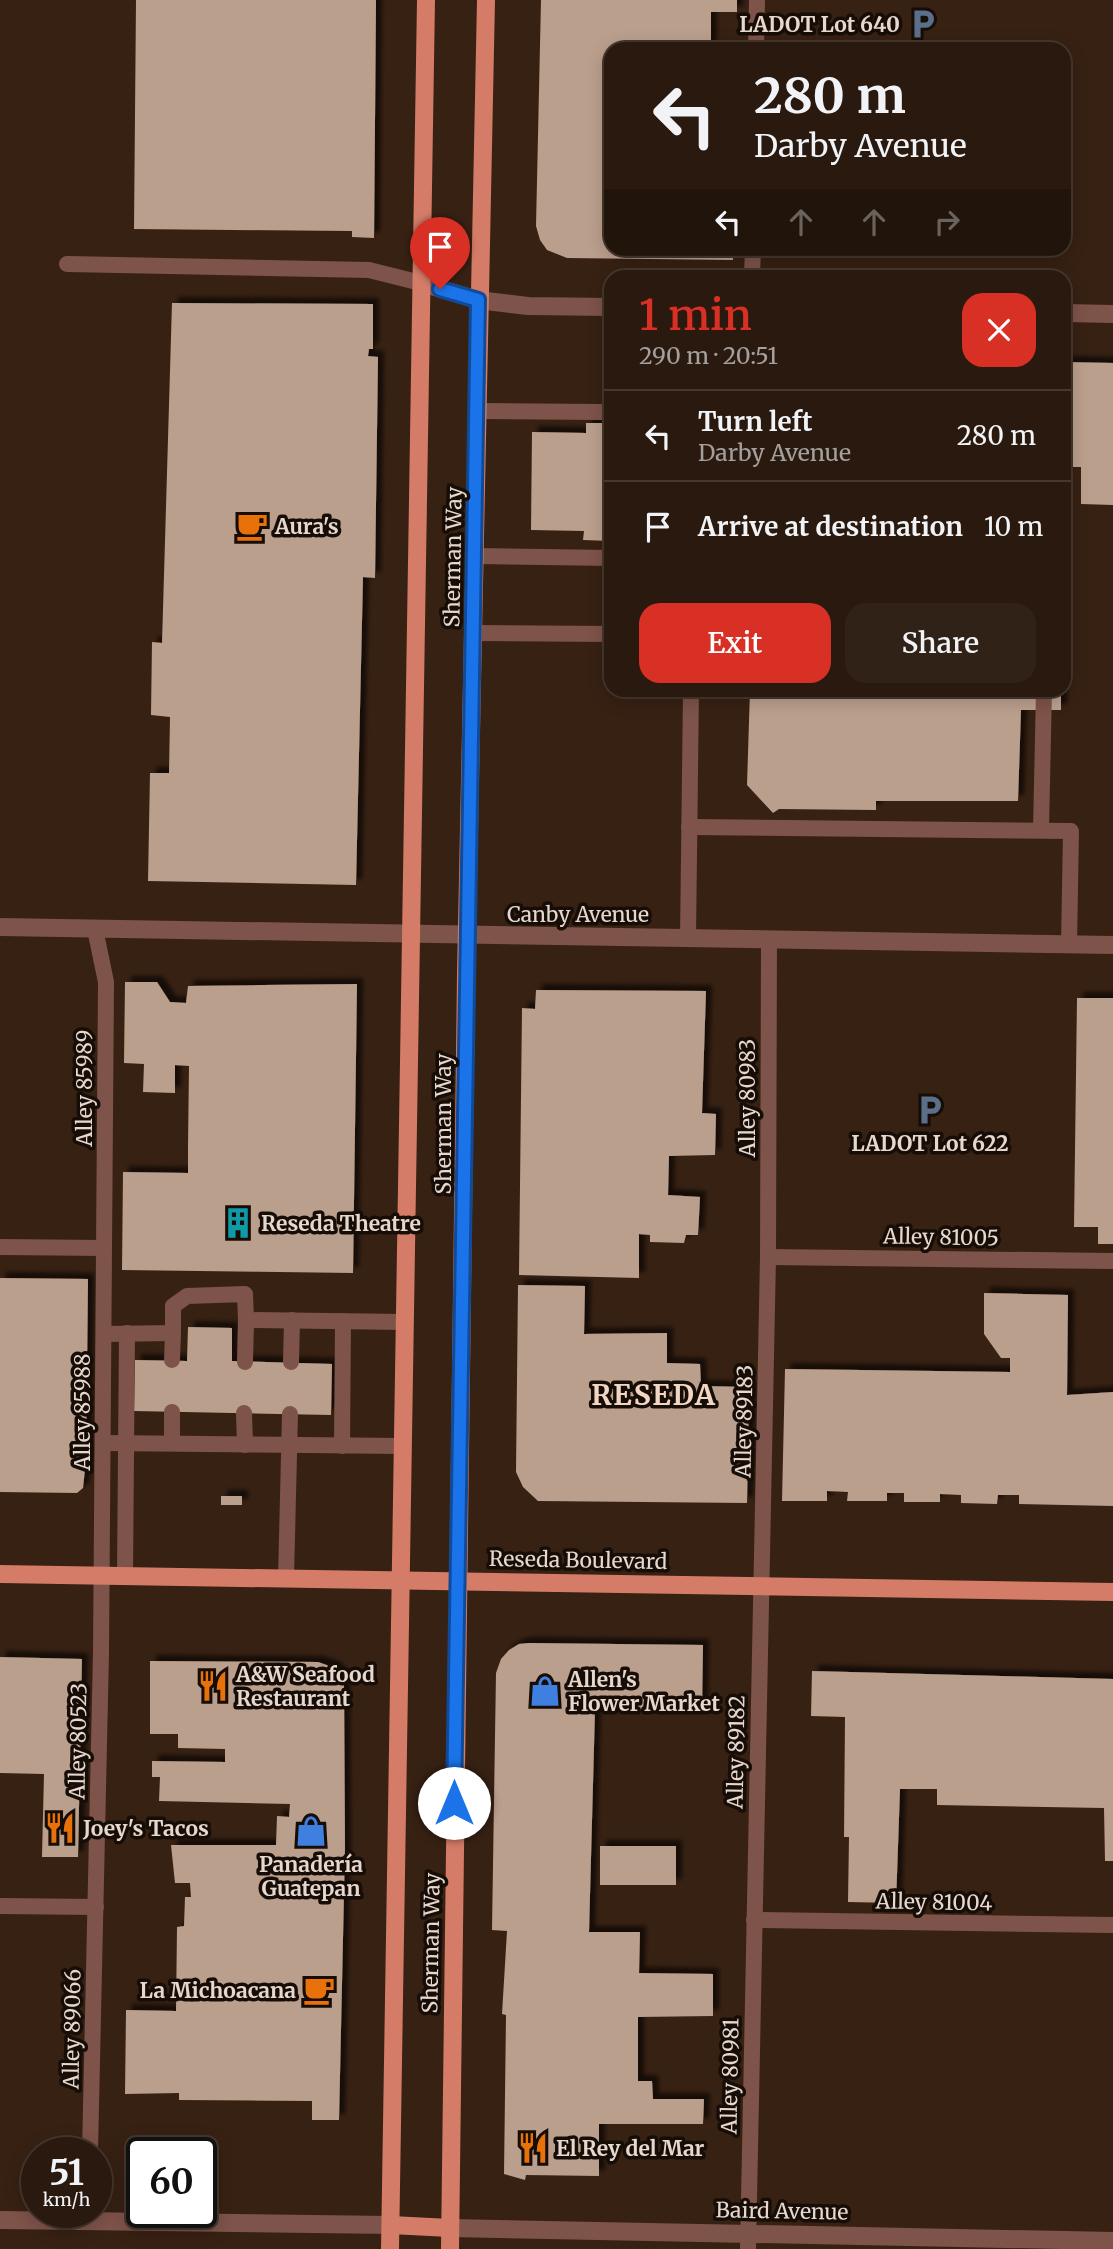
<!DOCTYPE html>
<html lang="en">
<head>
<meta charset="utf-8">
<style>
  body { margin:0; font-family:Merriweather,serif; background:#312217; color:#f1f3f6; height:100vh; display:flex; flex-direction:column; font-size:26px; white-space:nowrap }
  * { box-sizing:border-box; margin:0 }
  p { font-size:23px; color:#a5a09e }
  .icon { flex:none; width:38px; height:38px; fill:none; stroke:currentColor; stroke-width:2; stroke-linecap:round; stroke-linejoin:round }
  .map { position:relative; flex:1; overflow:hidden }
  .drawer { position:absolute; left:604px; top:270px; width:467px; height:427px; display:flex; flex-direction:column; background:#29190e; border-radius:21px; box-shadow:0 4px 18px #0003,0 0 0 2px #45382e }
  .drawer>* { flex:none }
  .top-card { position:absolute; left:604px; top:42px; width:467px; height:214px; border-radius:21px; box-shadow:0 4px 18px #0003,0 0 0 2px #45382e; background:#29190e; color:#f1f3f6; overflow:hidden }
  .speed { position:absolute; left:21px; top:2137px; display:flex; gap:14px; font-size:35px; font-weight:700; text-align:center }
  .speed>* { display:grid; place-content:center; width:91px; height:91px; border-radius:50%; background:#29190e; box-shadow:0 4px 18px #0003,0 0 0 2px #45382e; line-height:1 }
  .speed small { font-size:18px; font-weight:400 }
  .speed .limit { border:4px solid #111; border-radius:10px; background:#fff; color:#111 }
  .pin { position:absolute; display:grid; place-items:center; width:60px; height:60px; color:#fff; margin:-72px -30px; border-radius:50% 50% 50% 0; rotate:-45deg; box-shadow:0 0 7px #0007 }
  .pin .icon { rotate:45deg }
  .me { position:absolute; width:77px; margin:-38px; rotate:0deg; stroke-linejoin:round; filter:drop-shadow(0 0 5px #0008) }
  .turn { display:flex; align-items:center; gap:24px; height:147px; padding:0 35px; font-size:32px }
  .turn .icon { width:91px; height:91px; stroke-width:2.5 }
  .turn b { display:block; font-size:49px; line-height:60px }
  .lanes { display:flex; align-items:center; height:66px; padding:0 35px; background:#0003; justify-content:center; gap:35px; direction:ltr }
  .lanes .off { opacity:.35 }
  .round { display:grid; place-items:center; flex:none; width:74px; height:74px; border-radius:21px; background:#312217 }
  .head { display:flex; align-items:center; justify-content:space-between; height:119px; padding:0 35px }
  h1 { font-size:42px; font-weight:600; line-height:52px; color:#d93025 }
  .button { display:flex; gap:14px; margin-top:auto; padding:14px 35px }
  .button a { flex:1; height:80px; border-radius:21px; background:#d93025; color:#fff; font-size:28px; font-weight:600; line-height:80px; text-align:center }
  .button a+a { background:#312217; color:#f1f3f6 }
  ul { padding:0; list-style:none }
  li { display:flex; align-items:center; gap:21px; height:91px; padding:0 35px; border-top:2px solid #45382e }
  li div { flex:1 }
  li b { display:block; font-size:26px }
  li em { font-style:normal }
  .map>svg:first-child { display:block }
  .building { fill:#bb9f8d; filter:url(#shadow) }
  .lines { fill:none; stroke-linecap:round; stroke-linejoin:round }
  .lane { stroke:#7e5349; stroke-width:16 }
  .street { stroke:#7e5349; stroke-width:18 }
  .primary { stroke:#d47c68; stroke-width:18 }
  .route-casing { stroke:#114b97; stroke-width:18 }
  .route { stroke:#1a73e8; stroke-width:12 }
  .labels { text-anchor:middle; dominant-baseline:central; stroke-width:7; stroke-linejoin:round; paint-order:stroke }
  .poi-label { font-size:21px; font-weight:bold; fill:#e7d8cf; stroke:#170d07; text-anchor:start }
  .street-label { font-size:21px; fill:#e7d8cf; stroke:#170d07 }
  .district-label { font-size:28px; font-weight:bold; letter-spacing:2px; fill:#f3d5c3; stroke:#170d07 }
</style>
</head>
<body>
<div class="map">
<svg width="1113" height="2249" viewBox="0 0 1113 2249">
  <defs>
    <filter id="shadow"><feDropShadow dx="6" dy="-6" stdDeviation="2" flood-color="#0009"/></filter>
  </defs>
  <rect width="100%" height="100%" fill="#372113"/>
  <!-- building -->
  <g class="building">
    <path d="M136,0H376L374,238L352,237V231L134,229Z"/>
    <path d="M541,0H737V12H711V49H611V248H733V260L567,258L547,250L540,240L536,226Z"/>
    <path d="M172,303L373,304V349H369L368,356L378,357L375,578L363,577L356,885L148,881L150,773H169L170,717L151,715L152,642L162,643Z"/>
    <path d="M1064,362L1113,363V505L1081,504V467H1066L1067,390H1064Z"/>
    <path d="M586,423H611V541L583,540L584,531L531,530L532,432L586,433Z"/>
    <path d="M750,690H1061V710H1021L1018,801H876V810L779,809L773,813L747,785Z"/>
    <path d="M125,982H157L170,1002L186,1003L188,986L357,984L353,1273L122,1270L123,1172L188,1173V1147L189,1066L175,1065V1093L143,1092L144,1064L124,1063Z"/>
    <path d="M536,990L706,991L702,1113L716,1114L715,1155L669,1156L668,1195L700,1197L698,1235H686L684,1243L650,1242V1235L639,1234V1278L519,1275L522,1008L535,1009Z"/>
    <path d="M1077,998H1113V1244H1098V1227H1074Z"/>
    <path d="M0,1278L88,1279L86,1459L83,1488L77,1493L0,1492Z"/>
    <path d="M518,1285L585,1286L584,1334L667,1333V1363L700,1364L701,1386L749,1387L747,1503L538,1501L523,1487L516,1472Z"/>
    <path d="M984,1293L1068,1295L1067,1395L1113,1392V1506L1019,1504V1495H998L997,1504L961,1503V1495L940,1494V1502H904V1493H887V1501H847L848,1492L827,1491V1501H782L785,1369L1010,1372V1358H1001L984,1334Z"/>
    <path d="M188,1327L232,1328V1361L332,1364L331,1415L134,1411L135,1360L187,1361Z"/>
    <rect x="221" y="1496" width="21" height="9"/>
    <path d="M529,1643L703,1645L702,1710L595,1709L589,1932H640L639,1973L713,1974V2016L638,2017V2081H652L653,2099H704L703,2124H599V2176L526,2175L525,2180L504,2174L506,2015L502,2014L507,1931L492,1930L496,1673L501,1659L509,1650L519,1644Z"/>
    <path d="M0,1657L82,1659L78,1857H42L44,1774L0,1773Z"/>
    <path d="M150,1661L318,1662L335,1668L341,1676L344,1685L345,1847L339,2120H312V2101L179,2100V2093L125,2094L126,2010L176,2011L177,1927L184,1926L185,1897H191L190,1883H175L171,1845H276L277,1816L289,1817L290,1804L159,1801L160,1777H152V1761L225,1762V1749L178,1748V1734H150Z"/>
    <path d="M812,1671L1113,1679V1861H1105L1104,1808L937,1805V1789H900L896,1903L848,1902L849,1837H844L845,1717L811,1716Z"/>
    <rect x="600" y="1846" width="76" height="39"/>
  </g>
  <g class="lines">
    <!-- lane -->
    <g class="lane">
      <path d="M756,49L757,0"/>
      <path d="M67,264L369,270L421,283"/>
      <path d="M752,276L753,248"/>
      <path d="M478,411L602,412L611,409"/>
      <path d="M476,556L611,558"/>
      <path d="M474,633L611,634"/>
      <path d="M689,827L1071,831L1069,945"/>
      <path d="M1041,830L1044,690"/>
      <path d="M688,938L691,690"/>
      <path d="M0,1247L104,1248"/>
      <path d="M768,1257L1113,1261"/>
      <path d="M104,1334L173,1333V1306L187,1296L245,1294L246,1320L405,1322"/>
      <path d="M172,1360L173,1333"/>
      <path d="M245,1362L246,1320"/>
      <path d="M291,1362L292,1320"/>
      <path d="M244,1413L245,1445"/>
      <path d="M103,1443L402,1446"/>
      <path d="M172,1443V1412"/>
      <path d="M342,1446L343,1321"/>
      <path d="M125,1575L127,1333"/>
      <path d="M286,1578L290,1414"/>
      <path d="M0,1906L96,1907"/>
      <path d="M754,1920L1113,1925"/>
      <path d="M90,2152L101,1653L106,982L95,929"/>
      <path d="M748,2249L768,1257L769,940"/>
    </g>
    <!-- street -->
    <g class="street">
      <path d="M421,283L478,300L528,306L611,307"/>
      <path d="M1064,313L1113,314"/>
      <path d="M0,927L1113,945"/>
      <path d="M0,2220L391,2225"/>
      <path d="M450,2228L1113,2241"/>
    </g>
    <!-- primary -->
    <g class="primary">
      <path d="M0,1574L1113,1592"/>
      <path d="M391,2225L450,2228"/>
      <path d="M390,2249L426,0"/>
      <path d="M450,2249L466,975L486,0"/>
    </g>
  </g>
  <g class="lines">
    <defs>
      <path id="route" d="M440,289L478,300L454,1803"/>
    </defs>
    <!-- route casing -->
    <use href="#route" class="route-casing"/>
    <!-- route -->
    <use href="#route" class="route"/>
  </g>
  <!-- icons -->
  <defs>
    <symbol id="parking-bare" viewBox="-9 -9 18 18"><path d="M-3.5-5.5H1a3.5 3.5 0 0 1 0 7H-1V5.5H-3.5ZM-1-3.4V-.6H.8a1.4 1.4 0 0 0 0-2.8Z" fill="#5c6f8a" stroke="#170d07" stroke-width="2.5" paint-order="stroke"/></symbol>
    <symbol id="cafe-bare" viewBox="-9 -9 18 18"><path d="M-5.5-4.5H6V0H3Q3 3.5 0 3.5H-2.5Q-5.5 3.5-5.5 0ZM3-3.2v2h1.7v-2ZM-6 4.5H4V6H-6Z" fill="#e8710a" stroke="#170d07" stroke-width="2.5" paint-order="stroke"/></symbol>
    <symbol id="building-bare" viewBox="-9 -9 18 18"><path d="M-4-6H4V6H1V3H-1V6H-4ZM-2.5-4.3h1.7v1.8h-1.7ZM.8-4.3h1.7v1.8H.8ZM-2.5-1h1.7V.8h-1.7ZM.8-1h1.7V.8H.8Z" fill="#0f9aa8" stroke="#170d07" stroke-width="2.5" paint-order="stroke"/></symbol>
    <symbol id="restaurant-bare" viewBox="-9 -9 18 18"><path d="M-5-6h1v4h1v-4h1v4h1v-4h1v5L-1.5 .5V6h-2V.5L-5-1ZM5-6V6H3V1.5H1.5Q1.5-4 5-6Z" fill="#e8710a" stroke="#170d07" stroke-width="2.5" paint-order="stroke"/></symbol>
    <symbol id="shop-bare" viewBox="-9 -9 18 18"><path d="M-5-2.5h2.3a2.7 3.5 0 0 1 5.4 0H5L5.5 6h-11ZM-1.5-2.5h3a1.5 2.3 0 0 0-3 0Z" fill="#3f7fe0" stroke="#170d07" stroke-width="2.5" paint-order="stroke"/></symbol>
  </defs>
  <g fill-rule="evenodd">
    <use href="#parking-bare" x="901" y="2" width="44" height="44"/>
    <use href="#cafe-bare" x="230" y="504" width="44" height="44"/>
    <use href="#parking-bare" x="908" y="1088" width="44" height="44"/>
    <use href="#building-bare" x="216" y="1201" width="44" height="44"/>
    <use href="#restaurant-bare" x="191" y="1664" width="44" height="44"/>
    <use href="#shop-bare" x="523" y="1669" width="44" height="44"/>
    <use href="#restaurant-bare" x="38" y="1806" width="44" height="44"/>
    <use href="#shop-bare" x="289" y="1809" width="44" height="44"/>
    <use href="#cafe-bare" x="297" y="1968" width="44" height="44"/>
    <use href="#restaurant-bare" x="511" y="2126" width="44" height="44"/>
  </g>
  <g class="labels">
    <!-- poi labels -->
    <g class="poi-label">
      <text x="900" y="24" text-anchor="end">LADOT Lot 640</text>
      <text x="275" y="526">Aura's</text>
      <text x="930" y="1143" text-anchor="middle">LADOT Lot 622</text>
      <text x="261" y="1223">Reseda Theatre</text>
      <text x="236" y="1674">A&amp;W Seafood<tspan x="236" dy="24">Restaurant</tspan></text>
      <text x="568" y="1679">Allen's<tspan x="568" dy="24">Flower Market</tspan></text>
      <text x="83" y="1828">Joey's Tacos</text>
      <text x="311" y="1864" text-anchor="middle">Panadería<tspan x="311" dy="24">Guatepan</tspan></text>
      <text x="296" y="1990" text-anchor="end">La Michoacana</text>
      <text x="556" y="2148">El Rey del Mar</text>
    </g>
    <!-- street labels -->
    <g class="street-label">
      <text transform="translate(453 557) rotate(-89)">Sherman Way</text>
      <text x="578" y="914">Canby Avenue</text>
      <text transform="translate(84 1088) rotate(-90)">Alley 85989</text>
      <text transform="translate(747 1098) rotate(-90)">Alley 80983</text>
      <text transform="translate(443 1124) rotate(-90)">Sherman Way</text>
      <text transform="translate(941 1237) rotate(1)">Alley 81005</text>
      <text transform="translate(82 1412) rotate(-90)">Alley 85988</text>
      <text transform="translate(744 1421) rotate(-89)">Alley 89183</text>
      <text transform="translate(578 1560) rotate(1)">Reseda Boulevard</text>
      <text transform="translate(78 1741) rotate(-89)">Alley 80523</text>
      <text transform="translate(736 1752) rotate(-89)">Alley 89182</text>
      <text transform="translate(934 1902) rotate(1)">Alley 81004</text>
      <text transform="translate(431 1943) rotate(-89)">Sherman Way</text>
      <text transform="translate(72 2029) rotate(-89)">Alley 89066</text>
      <text transform="translate(730 2076) rotate(-89)">Alley 80981</text>
      <text transform="translate(782 2211) rotate(1)">Baird Avenue</text>
    </g>
    <!-- district labels -->
    <g class="district-label">
      <text x="654" y="1395">RESEDA</text>
    </g>
  </g>
</svg>
<div class="speed"><div>51<small>km/h</small></div><div class="limit">60</div></div>
<div class="pin" style="left:440px;top:289px;background:#d93025"><svg class="icon" aria-label="arrive" viewBox="0 0 24 24"><path d="M6 21V4h12l-3 4 3 4H6"/></svg></div>
<svg class="me" style="left:454px;top:1803px" viewBox="-20 -20 40 40"><circle r="19" fill="#fff"/><path d="M0-13L10 11 0 6-10 11z" fill="#1a73e8"/></svg>
<div class="top-card">
<div class="turn"><svg class="icon" aria-label="left" viewBox="0 0 24 24"><path d="M17 20v-9H6M10 6l-5 5 5 5"/></svg><div><b>280 m</b>Darby Avenue</div></div>
<div class="lanes"><svg class="icon" aria-label="left" viewBox="0 0 24 24"><path d="M17 20v-9H6M10 6l-5 5 5 5"/></svg><svg class="icon off" aria-label="ahead" viewBox="0 0 24 24"><path d="M12 20V5M6 11l6-6 6 6"/></svg><svg class="icon off" aria-label="ahead" viewBox="0 0 24 24"><path d="M12 20V5M6 11l6-6 6 6"/></svg><svg class="icon off" aria-label="right" viewBox="0 0 24 24"><path d="M7 20v-9h11M14 6l5 5-5 5"/></svg></div>
</div>
<section class="drawer">
<div class="head"><div><h1>1 min</h1><p>290 m · 20:51</p></div><a class="round" style="background:#d93025;color:#fff"><svg class="icon" aria-label="close" viewBox="0 0 24 24"><path d="M6 6l12 12M18 6L6 18"/></svg></a></div>
<ul>
<li><svg class="icon" aria-label="left" viewBox="0 0 24 24"><path d="M17 20v-9H6M10 6l-5 5 5 5"/></svg><div><b>Turn left</b><p>Darby Avenue</p></div><em>280 m</em></li>
<li><svg class="icon" aria-label="arrive" viewBox="0 0 24 24"><path d="M6 21V4h12l-3 4 3 4H6"/></svg><div><b>Arrive at destination</b></div><em>10 m</em></li>
</ul>
<div class="button"><a>Exit</a><a>Share</a></div>
</section>
</div>
</body>
</html>
